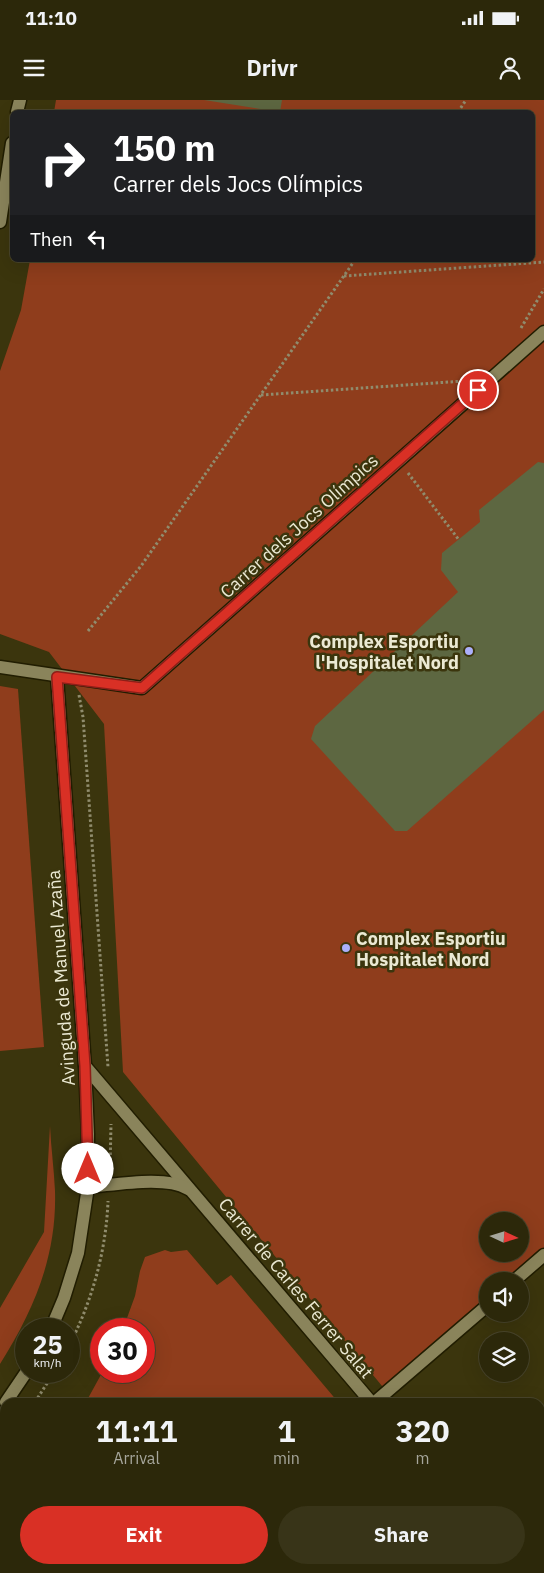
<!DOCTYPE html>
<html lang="en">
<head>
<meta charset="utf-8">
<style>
  body { margin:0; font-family:"IBM Plex Sans",sans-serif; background:#383418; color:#f1f3f6; height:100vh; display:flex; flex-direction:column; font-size:19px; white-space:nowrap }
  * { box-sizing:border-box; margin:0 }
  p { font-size:16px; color:#a6a69c }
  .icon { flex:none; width:28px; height:28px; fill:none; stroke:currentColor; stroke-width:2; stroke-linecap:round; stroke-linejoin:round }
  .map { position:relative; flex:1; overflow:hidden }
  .drawer { position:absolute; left:0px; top:1298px; width:545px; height:176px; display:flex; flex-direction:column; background:#2c280a; border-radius:15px 15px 0 0; box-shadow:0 5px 20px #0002,0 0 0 1px #48442b }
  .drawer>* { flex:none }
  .hud { position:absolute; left:10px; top:10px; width:525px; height:152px; border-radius:8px; box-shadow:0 5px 20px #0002,0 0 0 1px #48442b; background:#202124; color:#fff; overflow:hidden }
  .needle { width:32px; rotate:94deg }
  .tools { position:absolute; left:479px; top:1112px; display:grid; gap:10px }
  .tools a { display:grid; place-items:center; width:50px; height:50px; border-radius:50%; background:#2c280a; box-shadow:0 5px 20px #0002,0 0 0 1px #48442b; font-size:25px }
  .speed { position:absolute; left:15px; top:1218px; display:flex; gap:10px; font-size:25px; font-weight:700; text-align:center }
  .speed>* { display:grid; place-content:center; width:65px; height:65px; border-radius:50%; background:#2c280a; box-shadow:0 5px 20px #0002,0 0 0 1px #48442b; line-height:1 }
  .speed small { font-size:12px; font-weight:400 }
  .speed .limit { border:8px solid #d22; background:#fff; color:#111 }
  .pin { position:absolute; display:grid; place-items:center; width:42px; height:42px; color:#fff; margin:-21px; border:2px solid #fff; border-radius:50%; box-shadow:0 1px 5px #0007 }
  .me { position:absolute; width:55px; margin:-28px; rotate:0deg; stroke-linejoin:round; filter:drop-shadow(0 0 4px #0008) }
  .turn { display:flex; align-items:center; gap:18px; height:105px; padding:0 20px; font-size:22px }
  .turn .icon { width:65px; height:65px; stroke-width:2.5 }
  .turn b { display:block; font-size:35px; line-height:42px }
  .then { display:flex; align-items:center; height:48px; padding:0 20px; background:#0003; gap:10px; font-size:19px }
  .eta { display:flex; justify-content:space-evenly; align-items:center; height:85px; text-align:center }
  .eta b { font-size:30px; font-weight:700; line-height:35px }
  .button { display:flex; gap:10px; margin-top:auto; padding:10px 20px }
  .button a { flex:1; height:58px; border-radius:30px; background:#d93025; color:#fff; font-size:20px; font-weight:700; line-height:58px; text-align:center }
  .button a+a { background:#383418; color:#f1f3f6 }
  .status { display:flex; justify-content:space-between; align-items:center; height:35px; padding:0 25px; background:#2c280a; direction:ltr }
  .status svg { height:14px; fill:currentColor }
  header { display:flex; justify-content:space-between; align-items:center; height:65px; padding:0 20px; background:#2c280a; font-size:22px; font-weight:700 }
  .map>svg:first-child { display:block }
  .green { fill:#8f3d1c; fill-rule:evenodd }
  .building { fill:#5d6741 }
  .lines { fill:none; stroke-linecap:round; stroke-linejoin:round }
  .minor-casing { stroke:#211d01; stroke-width:15 }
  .path { stroke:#908c6d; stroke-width:3; stroke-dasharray:2.5 2.5; stroke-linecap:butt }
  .minor { stroke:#8a845b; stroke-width:12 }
  .route-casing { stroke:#8d1f18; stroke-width:12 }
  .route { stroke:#d93025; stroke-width:9 }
  .poi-dot { fill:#abaffb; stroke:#3b350d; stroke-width:2 }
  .labels { text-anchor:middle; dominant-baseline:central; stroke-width:5; stroke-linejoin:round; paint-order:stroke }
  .street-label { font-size:18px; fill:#ebe9d3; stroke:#3b350d }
  .poi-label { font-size:18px; font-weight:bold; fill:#ebe9d3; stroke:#3b350d; text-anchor:end }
</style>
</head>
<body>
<div class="status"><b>11:10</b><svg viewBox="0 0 49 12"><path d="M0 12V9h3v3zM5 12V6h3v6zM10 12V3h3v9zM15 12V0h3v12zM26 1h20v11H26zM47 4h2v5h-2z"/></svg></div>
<header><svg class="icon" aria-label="menu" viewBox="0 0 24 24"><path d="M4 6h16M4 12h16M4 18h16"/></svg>Drivr<svg class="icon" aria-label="person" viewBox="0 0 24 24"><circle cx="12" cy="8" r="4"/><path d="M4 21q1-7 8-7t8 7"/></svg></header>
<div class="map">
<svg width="544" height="1473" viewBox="0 0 544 1473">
  <rect width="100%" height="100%" fill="#3b350d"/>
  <!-- green -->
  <g class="green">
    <path d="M56,0H544V1159L518,1181H488L487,1207L387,1292L123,972L104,624L49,552L0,534V271L21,210L30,160H532V12H54ZM488,1121H520V1154H488Z"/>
    <path d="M0,586L18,589L44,947L0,951Z"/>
    <path d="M50,1026C51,1048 54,1069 55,1091C57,1156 34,1210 0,1264V1208L44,1132Z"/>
    <path d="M165,1150L171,1152L187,1150L217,1185L231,1175L338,1302H86L103,1271H144V1229H123L135,1196L140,1171L145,1157Z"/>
    <path d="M5,1411V1469H480L483,1472L485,1469H497L501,1473H0V1417Z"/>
  </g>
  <!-- building -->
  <g class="building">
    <path d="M204,0H282L280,12Z"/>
    <path d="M538,362L544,363V610L407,731H395L311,639L315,626L458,492L441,470L442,453L480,422L479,410Z"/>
  </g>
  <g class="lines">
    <defs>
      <g id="minor">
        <path d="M17,12L20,0"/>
        <path d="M0,122L12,43"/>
        <path d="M0,567L142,588L544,232"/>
        <path d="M85,966L371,1302"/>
        <path d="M88,1087C114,1085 166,1075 188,1089"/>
        <path d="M514,1181L544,1155"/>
        <path d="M51,1229L64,1198L78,1153L88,1087V1034L85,966L57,577"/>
        <path d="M6,1302L27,1271"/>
        <path d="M375,1302L488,1205"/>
        <path d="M512,1469L516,1473"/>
      </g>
    </defs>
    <!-- minor casing -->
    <use href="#minor" class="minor-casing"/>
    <!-- path -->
    <g class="path">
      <path d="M458,12L466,0"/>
      <path d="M344,176L544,162"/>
      <path d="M521,228L544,189"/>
      <path d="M261,295L464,281"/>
      <path d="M408,373L459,440"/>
      <path d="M88,531L141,466L355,160"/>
      <path d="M79,595L83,617L108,967"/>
      <path d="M110,1070L111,1024"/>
      <path d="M69,1246C92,1201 106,1152 108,1101"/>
      <path d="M35,1302L55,1271"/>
      <path d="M0,1350L5,1343"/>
    </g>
    <!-- minor -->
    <use href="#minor" class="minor"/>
  </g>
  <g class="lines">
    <defs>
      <path id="route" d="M88,1069L85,966L57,577L142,588L478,290"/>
    </defs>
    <!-- route casing -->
    <use href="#route" class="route-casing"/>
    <!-- route -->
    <use href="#route" class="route"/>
  </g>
  <!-- markers -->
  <g class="poi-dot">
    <circle cx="469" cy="551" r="5"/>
    <circle cx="346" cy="848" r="5"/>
  </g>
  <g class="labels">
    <!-- street labels -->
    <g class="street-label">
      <text transform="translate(299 426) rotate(-42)">Carrer dels Jocs Olímpics</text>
      <text transform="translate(61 878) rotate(-94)">Avinguda de Manuel Azaña</text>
      <text transform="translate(296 1188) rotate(50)">Carrer de Carles Ferrer Salat</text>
    </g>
    <!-- poi labels -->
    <g class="poi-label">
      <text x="459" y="541">Complex Esportiu<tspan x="459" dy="21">l'Hospitalet Nord</tspan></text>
      <text x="356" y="838" text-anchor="start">Complex Esportiu<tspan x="356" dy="21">Hospitalet Nord</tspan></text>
    </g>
  </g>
</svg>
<div class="tools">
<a><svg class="needle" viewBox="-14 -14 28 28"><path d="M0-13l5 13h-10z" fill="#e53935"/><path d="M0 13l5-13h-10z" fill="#a6a69c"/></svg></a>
<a><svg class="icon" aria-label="sound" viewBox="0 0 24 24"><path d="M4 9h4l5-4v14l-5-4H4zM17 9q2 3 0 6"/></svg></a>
<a><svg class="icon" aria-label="layers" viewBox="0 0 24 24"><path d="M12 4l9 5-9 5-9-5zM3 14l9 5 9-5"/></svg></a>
</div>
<div class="speed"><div>25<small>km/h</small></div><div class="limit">30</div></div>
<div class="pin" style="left:478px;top:290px;background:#d93025"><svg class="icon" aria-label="arrive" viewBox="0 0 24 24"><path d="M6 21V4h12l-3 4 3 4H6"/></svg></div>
<svg class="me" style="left:88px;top:1069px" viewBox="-20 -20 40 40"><circle r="19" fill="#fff"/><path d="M0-13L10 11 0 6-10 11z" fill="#d93025"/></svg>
<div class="hud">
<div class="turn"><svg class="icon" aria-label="right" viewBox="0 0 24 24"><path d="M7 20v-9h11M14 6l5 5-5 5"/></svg><div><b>150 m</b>Carrer dels Jocs Olímpics</div></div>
<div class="then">Then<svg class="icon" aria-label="left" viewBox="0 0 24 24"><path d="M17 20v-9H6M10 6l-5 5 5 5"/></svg></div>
</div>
<section class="drawer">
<div class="eta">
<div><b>11:11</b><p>Arrival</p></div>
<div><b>1</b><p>min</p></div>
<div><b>320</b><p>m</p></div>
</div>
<div class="button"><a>Exit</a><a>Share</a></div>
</section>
</div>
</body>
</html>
